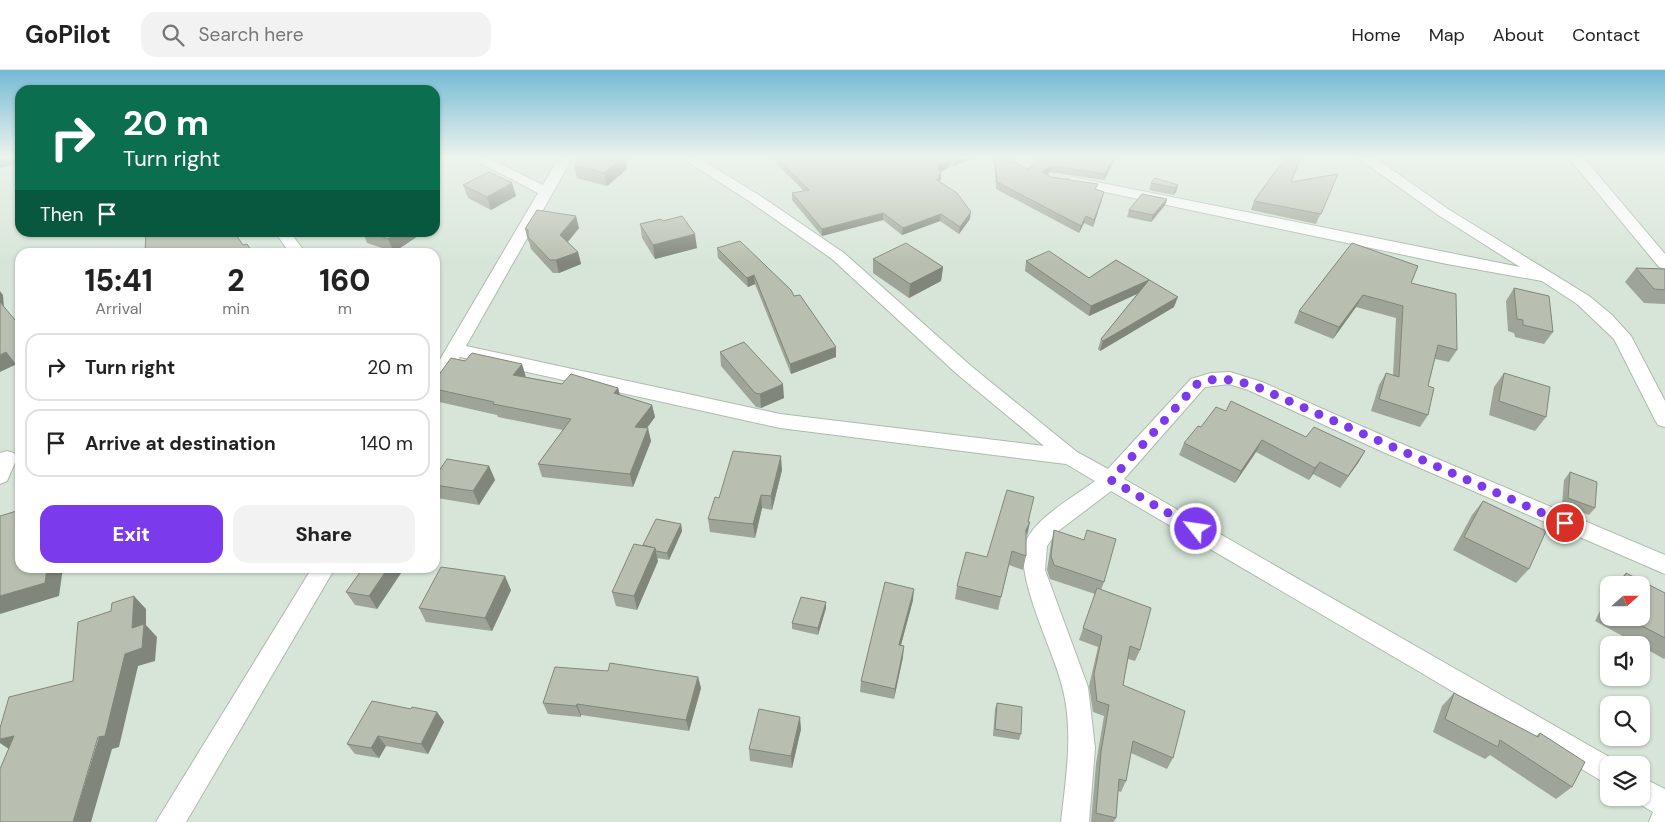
<!DOCTYPE html>
<html lang="en">
<head>
<meta charset="utf-8">
<style>
  body { margin:0; font-family:"DM Sans",sans-serif; background:#f2f2f2; color:#222; height:100vh; display:flex; flex-direction:column; font-size:19px; white-space:nowrap }
  * { box-sizing:border-box; margin:0 }
  p { font-size:16px; color:#767676 }
  .icon { flex:none; width:28px; height:28px; fill:none; stroke:currentColor; stroke-width:2; stroke-linecap:round; stroke-linejoin:round }
  .map { position:relative; flex:1; overflow:hidden }
  .drawer { position:absolute; left:15px; top:178px; width:425px; height:325px; display:flex; flex-direction:column; background:#fff; border-radius:15px; box-shadow:0 1px 4px #0004 }
  .drawer>* { flex:none }
  .banner { position:absolute; left:15px; top:15px; width:425px; height:152px; border-radius:15px; box-shadow:0 1px 4px #0004; background:#0b6e4f; color:#fff; overflow:hidden }
  .needle { width:32px; rotate:69deg }
  .controls { position:absolute; left:1600px; top:506px; display:grid; gap:10px }
  .controls a { display:grid; place-items:center; width:50px; height:50px; border-radius:10px; background:#fff; box-shadow:0 1px 4px #0004; font-size:25px }
  .pin { position:absolute; display:grid; place-items:center; width:42px; height:42px; color:#fff; margin:-21px; border:2px solid #fff; border-radius:50%; box-shadow:0 1px 5px #0007 }
  .me { position:absolute; width:55px; margin:-28px; rotate:300deg; stroke-linejoin:round; filter:drop-shadow(0 0 4px #0008) }
  .turn { display:flex; align-items:center; gap:18px; height:105px; padding:0 25px; font-size:22px }
  .turn .icon { width:65px; height:65px; stroke-width:2.5 }
  .turn b { display:block; font-size:35px; line-height:42px }
  .then { display:flex; align-items:center; height:48px; padding:0 25px; background:#0003; gap:10px; font-size:19px }
  .eta { display:flex; justify-content:space-evenly; align-items:center; height:85px; text-align:center }
  .eta b { font-size:30px; font-weight:800; line-height:35px }
  .cta { display:flex; gap:10px; margin-top:auto; padding:10px 25px }
  .cta a { flex:1; height:58px; border-radius:15px; background:#7c3aed; color:#fff; font-size:20px; font-weight:800; line-height:58px; text-align:center }
  .cta a+a { background:#f2f2f2; color:#222 }
  ul { padding:0; list-style:none }
  li { display:flex; align-items:center; gap:15px; height:68px; margin:0 10px 8px; padding:0 15px; border:2px solid #e0e0e0; border-radius:15px }
  li div { flex:1 }
  li b { display:block; font-size:19px }
  li em { font-style:normal }
  header { display:flex; align-items:center; gap:30px; box-sizing:border-box; height:70px; padding:0 25px; background:#fff; border-bottom:1px solid #e0e0e0 }
  header strong { font-size:24px }
  nav { display:flex; gap:28px; margin-inline-start:auto; font-size:18px }
  .search { width:350px; height:45px; background:#f2f2f2; display:flex; align-items:center; gap:12px; box-sizing:border-box; padding:0 18px; border-radius:15px; color:#767676; font-size:19px }
  .map>svg:first-child { display:block }
  .lines { fill:none; stroke-linecap:round; stroke-linejoin:round }
  .street-casing { stroke:#adbaae; stroke-width:2 }
  .street { fill:#fff; fill-rule:evenodd }
  .wall { fill:#9ea497 }
  .shaded-wall { fill:#81867b }
  .building { fill:#b8bfb0; stroke:#81867b }
  .route { stroke:#7c3aed; stroke-width:9; stroke-dasharray:0 16.2 }
</style>
</head>
<body>
<header>
<strong>GoPilot</strong>
<div class="search"><svg class="icon" aria-label="search" viewBox="0 0 24 24"><circle cx="10" cy="10" r="6"/><path d="M15 15l6 6"/></svg>Search here</div>
<nav><a>Home</a><a>Map</a><a>About</a><a>Contact</a></nav>
</header>
<div class="map">
<svg width="1665" height="752" viewBox="0 0 1665 752">
  <rect width="100%" height="100%" fill="#d7e5d8"/>
  <g class="lines">
    <defs>
      <g id="street">
        <path d="M469,87H487L543,115L559,87H573L466,276L780,344L1044,376L957,304L832,189L749,131L680,87H697L759,125L844,183L971,296L1077,382L1108,399L1191,309L1211,303L1230,302L1262,312L1395,371L1665,485V504L1381,381L1248,320L1229,314L1205,317L1124,409L1618,692L1620,695H1609V714L1600,710L1425,605L1111,421L1057,462L1047,476L1045,500L1088,617L1095,678L1089,752H1061C1066,707 1074,660 1062,616C1053,579 1015,508 1025,474C1033,449 1075,426 1095,411L1066,394L780,358L460,287L442,318L435,320V298L538,123Z"/>
        <path d="M1357,87H1374L1448,139L1589,226L1612,245L1631,266L1665,331V357L1658,355L1655,350L1614,269L1577,234L1542,211L1447,194L1072,115L1065,111L1072,107L1520,197L1438,145Z"/>
        <path d="M1568,87H1583L1665,184V199L1659,197Z"/>
        <path d="M275,162H290L305,182H289Z"/>
        <path d="M7,381L14,383L17,388L7,411L0,414V383Z"/>
        <path d="M312,498H335L186,752H156Z"/>
        <path d="M1641,707L1665,719V752H1649L1653,742L1631,729V728H1641Z"/>
      </g>
    </defs>
    <!-- street casing -->
    <use href="#street" class="street-casing"/>
    <!-- street -->
    <use href="#street" class="street"/>
  </g>
  <!-- wall -->
  <g class="wall">
    <path d="M770,87H976L954,96L950,94L947,99L941,101V109L939,111L970,149L959,164L940,151L902,165L883,150L822,166L792,130V123L804,121Z"/>
    <path d="M994,87H1004L1028,99L1040,87L1115,90L1104,110L1050,102L1047,105L1051,107L1097,120L1102,129L1093,157L1084,153L1079,163L996,119Z"/>
    <path d="M574,95L627,99L607,116L577,108Z"/>
    <path d="M1338,104L1316,154L1251,140L1254,131L1291,112Z"/>
    <path d="M512,113L516,126L491,140L468,128L463,115Z"/>
    <path d="M1151,113L1178,115L1176,122L1173,125L1149,120Z"/>
    <path d="M1167,129L1165,135L1151,152L1127,147L1129,140Z"/>
    <path d="M663,151L697,178L655,189L642,168L640,154Z"/>
    <path d="M579,158L568,172L578,182L581,194L559,203H553L531,179L529,172L528,171L525,159Z"/>
    <path d="M363,162H417L418,166L394,182L367,173Z"/>
    <path d="M1352,173L1411,213L1457,280L1449,292L1435,289L1428,316V345L1420,357L1371,341L1379,315L1386,303L1393,305L1396,248L1356,237L1333,269L1294,253L1299,241Z"/>
    <path d="M717,178L794,226L836,287L791,304L755,214L748,217L718,188Z"/>
    <path d="M873,189L943,197L941,211L909,228L873,203Z"/>
    <path d="M1116,190L1174,237L1100,281L1098,279L1101,269L1138,223L1089,246L1025,201L1026,191L1089,208Z"/>
    <path d="M1636,198L1665,199V234L1644,233L1625,212Z"/>
    <path d="M1514,218L1553,262L1544,274L1515,267L1514,263L1508,261L1506,231Z"/>
    <path d="M720,282L784,328L761,338L756,337L721,296Z"/>
    <path d="M465,291L526,307L562,314L618,318L620,325L652,335L655,347L647,358L651,371L633,417L542,407L538,394L563,360L498,347L497,345L435,331V307Z"/>
    <path d="M1504,303L1546,347L1535,361L1489,345L1494,317Z"/>
    <path d="M1226,341L1306,367L1365,381L1358,393L1340,418L1313,404L1309,410L1256,382L1235,413L1179,385L1184,373L1201,357Z"/>
    <path d="M489,396L495,410L479,435L437,428L435,424V407Z"/>
    <path d="M782,400L772,440L762,438L755,468L710,462L708,449L719,428Z"/>
    <path d="M1570,402L1595,438L1589,445L1562,435L1564,410Z"/>
    <path d="M1483,431L1529,499L1516,513L1453,480L1472,445Z"/>
    <path d="M1028,452L1026,467V486L1023,500L1009,495L998,540L955,529L957,516L987,487Z"/>
    <path d="M681,454L682,461L669,490L657,488L658,491L637,540L616,536L612,522L643,475Z"/>
    <path d="M1054,460L1104,512L1101,520L1140,580L1135,591L1128,589L1123,615L1173,688L1167,699L1131,683L1126,711L1121,722L1118,721L1116,748L1114,752H1091L1096,693L1104,646L1093,642L1089,616L1098,577L1079,570L1095,524L1050,509L1047,500L1051,474Z"/>
    <path d="M363,498H398L401,503L377,539L355,535L346,522Z"/>
    <path d="M1626,503L1665,523V588L1664,589L1641,576V575H1639L1595,551L1609,523V548H1641V515H1614Z"/>
    <path d="M511,520L492,561L426,552L419,538Z"/>
    <path d="M913,530L901,575L903,587L894,629L860,622L861,611Z"/>
    <path d="M826,538L818,565L792,559V553Z"/>
    <path d="M698,607L701,618L689,661L581,645V647L548,644L543,633Z"/>
    <path d="M1454,623L1536,666L1540,663L1572,717L1556,729L1490,685L1485,689L1433,662L1442,636Z"/>
    <path d="M997,633L1021,664L1019,670L993,666L995,639Z"/>
    <path d="M411,639L437,642L444,652L428,684L386,676L379,688L355,684L347,674Z"/>
    <path d="M801,659L792,698L750,691L749,679Z"/>
  </g>
  <!-- shaded-wall -->
  <g class="shaded-wall">
    <path d="M2,87H20V93L0,98V88Z"/>
    <path d="M623,87H625L627,99L607,116L604,103Z"/>
    <path d="M950,87V94L947,99L937,103V96Z"/>
    <path d="M960,87H976L954,96V89Z"/>
    <path d="M1114,87H1115V90L1104,110L1105,104Z"/>
    <path d="M1052,96L1050,102L1041,109L1042,102Z"/>
    <path d="M941,102V109L936,116L937,110Z"/>
    <path d="M512,113L516,126L491,140L487,127Z"/>
    <path d="M1178,115L1176,122L1173,125L1175,118Z"/>
    <path d="M1104,122L1102,129L1093,157L1094,150Z"/>
    <path d="M1167,129L1165,135L1151,152L1153,145Z"/>
    <path d="M971,142L970,149L959,164L960,157Z"/>
    <path d="M883,143V150L822,166V159Z"/>
    <path d="M941,144L940,151L902,165L903,158Z"/>
    <path d="M576,146L579,158L563,177L560,165Z"/>
    <path d="M1086,146L1084,153L1079,163L1081,156Z"/>
    <path d="M398,162H417L418,166L394,182L388,169Z"/>
    <path d="M695,164L697,178L655,189L653,175Z"/>
    <path d="M578,182L581,194L559,203L556,190Z"/>
    <path d="M943,197L941,211L909,228L910,214Z"/>
    <path d="M754,205L755,214L748,217L747,208Z"/>
    <path d="M1149,210L1146,220L1089,246L1091,236Z"/>
    <path d="M0,221L3,225L4,238L0,232Z"/>
    <path d="M435,221L438,229L435,231Z"/>
    <path d="M1363,225L1356,237L1333,269L1339,257Z"/>
    <path d="M1178,227L1174,237L1100,281L1103,271Z"/>
    <path d="M836,277V287L791,304L790,294Z"/>
    <path d="M6,282L17,294L0,302V285Z"/>
    <path d="M20,293V299L16,295Z"/>
    <path d="M522,294L526,307L513,305Z"/>
    <path d="M783,314L784,328L761,338L760,324Z"/>
    <path d="M618,318L621,331L614,323Z"/>
    <path d="M652,335L655,347L638,370L635,357Z"/>
    <path d="M648,358L651,371L633,417L630,404Z"/>
    <path d="M1262,370L1256,382L1235,413L1241,401Z"/>
    <path d="M1365,381L1358,393L1340,418L1348,406Z"/>
    <path d="M781,386L782,400L772,440L771,426Z"/>
    <path d="M1320,392L1313,404L1309,410L1315,398Z"/>
    <path d="M489,396L495,410L479,435L473,421Z"/>
    <path d="M761,425L762,438L755,468L753,454Z"/>
    <path d="M1030,452L1027,466L1026,460Z"/>
    <path d="M681,454L682,461L669,490L667,483Z"/>
    <path d="M655,478L658,491L637,540L634,526Z"/>
    <path d="M47,498H63L59,526L0,544V526Z"/>
    <path d="M388,498H398L401,503L377,539L369,526Z"/>
    <path d="M505,506L511,520L492,561L485,548Z"/>
    <path d="M914,519L913,530L898,586L899,575Z"/>
    <path d="M134,526L146,539V555L157,567L155,591L138,596L119,677L112,679L91,752H73L132,558Z"/>
    <path d="M826,532V538L818,565V558Z"/>
    <path d="M904,576L903,587L894,629L895,619Z"/>
    <path d="M698,607L701,618L689,661L686,650Z"/>
    <path d="M577,634L581,645V647L576,636Z"/>
    <path d="M437,642L444,652L428,684L421,674Z"/>
    <path d="M800,647L801,659L792,698L791,686Z"/>
    <path d="M14,666L13,682L0,673V669Z"/>
    <path d="M378,666L386,676L379,688L371,678Z"/>
  </g>
  <!-- building -->
  <g class="building">
    <path d="M581,87H623L604,103L574,95Z"/>
    <path d="M776,87H960L954,89L950,87L947,92L937,96L941,102L937,110L957,123L971,142L960,157L941,144L903,158L883,143L822,159L792,123L809,120Z"/>
    <path d="M995,87H1004L1028,99L1040,87H1114L1105,104L1052,96L1042,102L1051,107L1098,114L1095,119L1104,122L1094,150L1086,146L1081,156L997,112Z"/>
    <path d="M1286,87H1301L1291,112L1338,104L1321,144L1254,131Z"/>
    <path d="M489,102L512,113L487,127L463,115Z"/>
    <path d="M1155,108L1178,115L1175,118L1151,113Z"/>
    <path d="M1142,124L1167,129L1153,145L1129,140Z"/>
    <path d="M537,140L576,146L560,165L578,182L556,190H550L528,167V160L525,159Z"/>
    <path d="M682,146L695,164L653,175L640,154L661,149L663,151Z"/>
    <path d="M146,162H234L243,175L247,174L252,182H145Z"/>
    <path d="M370,162H398L388,169Z"/>
    <path d="M740,171L791,220L794,226L800,225L836,277L790,294L754,205L747,208L717,178Z"/>
    <path d="M906,173L943,197L910,214L873,189Z"/>
    <path d="M1352,173L1418,196L1411,213L1456,224L1457,280L1438,275L1428,316L1434,318L1428,345L1379,329L1386,303L1399,307L1403,236L1363,225L1339,257L1299,241Z"/>
    <path d="M1049,181L1089,208L1116,190L1178,227L1103,271L1101,269L1149,210L1091,236L1026,191Z"/>
    <path d="M1636,198L1665,199V220L1654,219Z"/>
    <path d="M1514,218L1549,226L1553,262L1523,255V250L1517,249Z"/>
    <path d="M0,232L20,256V293L16,295L6,282L0,285Z"/>
    <path d="M744,272L783,314L760,324L755,323L720,282Z"/>
    <path d="M472,283L522,294L513,305L562,314L571,304L618,318L614,323L652,335L635,357L648,358L630,404L538,394L571,349L493,334L494,332L435,319V307L438,306L451,288L465,291Z"/>
    <path d="M1504,303L1550,317L1546,347L1499,331Z"/>
    <path d="M1231,331L1306,367L1314,357L1365,381L1348,406L1320,392L1315,398L1262,370L1241,401L1184,373L1198,356L1201,357L1216,337L1226,341Z"/>
    <path d="M733,381L781,386L771,426L761,425L753,454L708,449L715,427L719,428Z"/>
    <path d="M447,389L489,396L473,421L435,415V407Z"/>
    <path d="M1570,402L1597,412L1595,438L1568,428Z"/>
    <path d="M1007,420L1034,427L1028,452H1030L1026,460V486L1012,481L1001,527L957,516L966,482L987,487Z"/>
    <path d="M1483,431L1546,461L1529,499L1464,467Z"/>
    <path d="M20,440V498H47L45,513L0,526V446Z"/>
    <path d="M656,449L681,454L667,483L656,481L655,478L643,475Z"/>
    <path d="M1054,460L1084,470L1087,460L1116,469L1104,512L1054,495L1051,486Z"/>
    <path d="M634,474L655,478L634,526L612,522Z"/>
    <path d="M441,497L505,506L485,548L419,538Z"/>
    <path d="M363,498H388L369,526L346,522Z"/>
    <path d="M1626,503L1665,523V568L1627,548H1641V515H1620Z"/>
    <path d="M885,512L914,519L899,575L904,576L895,619L861,611Z"/>
    <path d="M1097,518L1151,538L1140,580L1130,576L1123,615L1185,641L1173,688L1133,671L1126,711L1119,709L1116,748L1096,743L1101,682L1109,635L1097,631L1094,604L1102,566L1083,558Z"/>
    <path d="M134,526L132,558L144,554L142,578L125,584L105,666L98,667L73,752H0V699L14,666L0,669V658L9,627L73,611L78,552L111,541L112,533Z"/>
    <path d="M801,527L826,532L818,558L792,553Z"/>
    <path d="M610,593L698,607L686,650L577,634L576,636L543,633L555,597L608,601Z"/>
    <path d="M1454,623L1538,667L1540,663L1585,692L1572,717L1500,670L1498,677L1445,649Z"/>
    <path d="M372,631L411,639L412,637L437,642L421,674L378,666L371,678L347,674Z"/>
    <path d="M997,633L1022,637L1021,664L995,659Z"/>
    <path d="M759,639L800,647L791,686L749,679Z"/>
  </g>
  <!-- sky -->
  <linearGradient id="sky" x2="0" y2="1"><stop stop-color="#74bad5"/><stop offset="0.45" stop-color="#edf3ed"/><stop offset="1" stop-color="#edf3ed" stop-opacity="0"/></linearGradient>
  <rect width="1665" height="193" fill="url(#sky)"/>
  <g class="lines">
    <!-- route -->
    <path class="route" d="M1196,459L1111,410L1198,313C1219,306 1234,310 1255,316L1565,453"/>
  </g>
</svg>
<div class="controls">
<a><svg class="needle" viewBox="-14 -14 28 28"><path d="M0-13l5 13h-10z" fill="#e53935"/><path d="M0 13l5-13h-10z" fill="#767676"/></svg></a>
<a><svg class="icon" aria-label="sound" viewBox="0 0 24 24"><path d="M4 9h4l5-4v14l-5-4H4zM17 9q2 3 0 6"/></svg></a>
<a><svg class="icon" aria-label="search" viewBox="0 0 24 24"><circle cx="10" cy="10" r="6"/><path d="M15 15l6 6"/></svg></a>
<a><svg class="icon" aria-label="layers" viewBox="0 0 24 24"><path d="M12 4l9 5-9 5-9-5zM3 14l9 5 9-5"/></svg></a>
</div>
<div class="pin" style="left:1565px;top:453px;background:#d93025"><svg class="icon" aria-label="arrive" viewBox="0 0 24 24"><path d="M6 21V4h12l-3 4 3 4H6"/></svg></div>
<svg class="me" style="left:1196px;top:459px" viewBox="-20 -20 40 40"><circle r="17" fill="#7c3aed" stroke="#fff" stroke-width="3"/><path d="M0-11L8 9 0 5-8 9z" fill="#fff"/></svg>
<div class="banner">
<div class="turn"><svg class="icon" aria-label="right" viewBox="0 0 24 24"><path d="M7 20v-9h11M14 6l5 5-5 5"/></svg><div><b>20 m</b>Turn right</div></div>
<div class="then">Then<svg class="icon" aria-label="arrive" viewBox="0 0 24 24"><path d="M6 21V4h12l-3 4 3 4H6"/></svg></div>
</div>
<section class="drawer">
<div class="eta">
<div><b>15:41</b><p>Arrival</p></div>
<div><b>2</b><p>min</p></div>
<div><b>160</b><p>m</p></div>
</div>
<ul>
<li><svg class="icon" aria-label="right" viewBox="0 0 24 24"><path d="M7 20v-9h11M14 6l5 5-5 5"/></svg><div><b>Turn right</b></div><em>20 m</em></li>
<li><svg class="icon" aria-label="arrive" viewBox="0 0 24 24"><path d="M6 21V4h12l-3 4 3 4H6"/></svg><div><b>Arrive at destination</b></div><em>140 m</em></li>
</ul>
<div class="cta"><a>Exit</a><a>Share</a></div>
</section>
</div>
</body>
</html>
